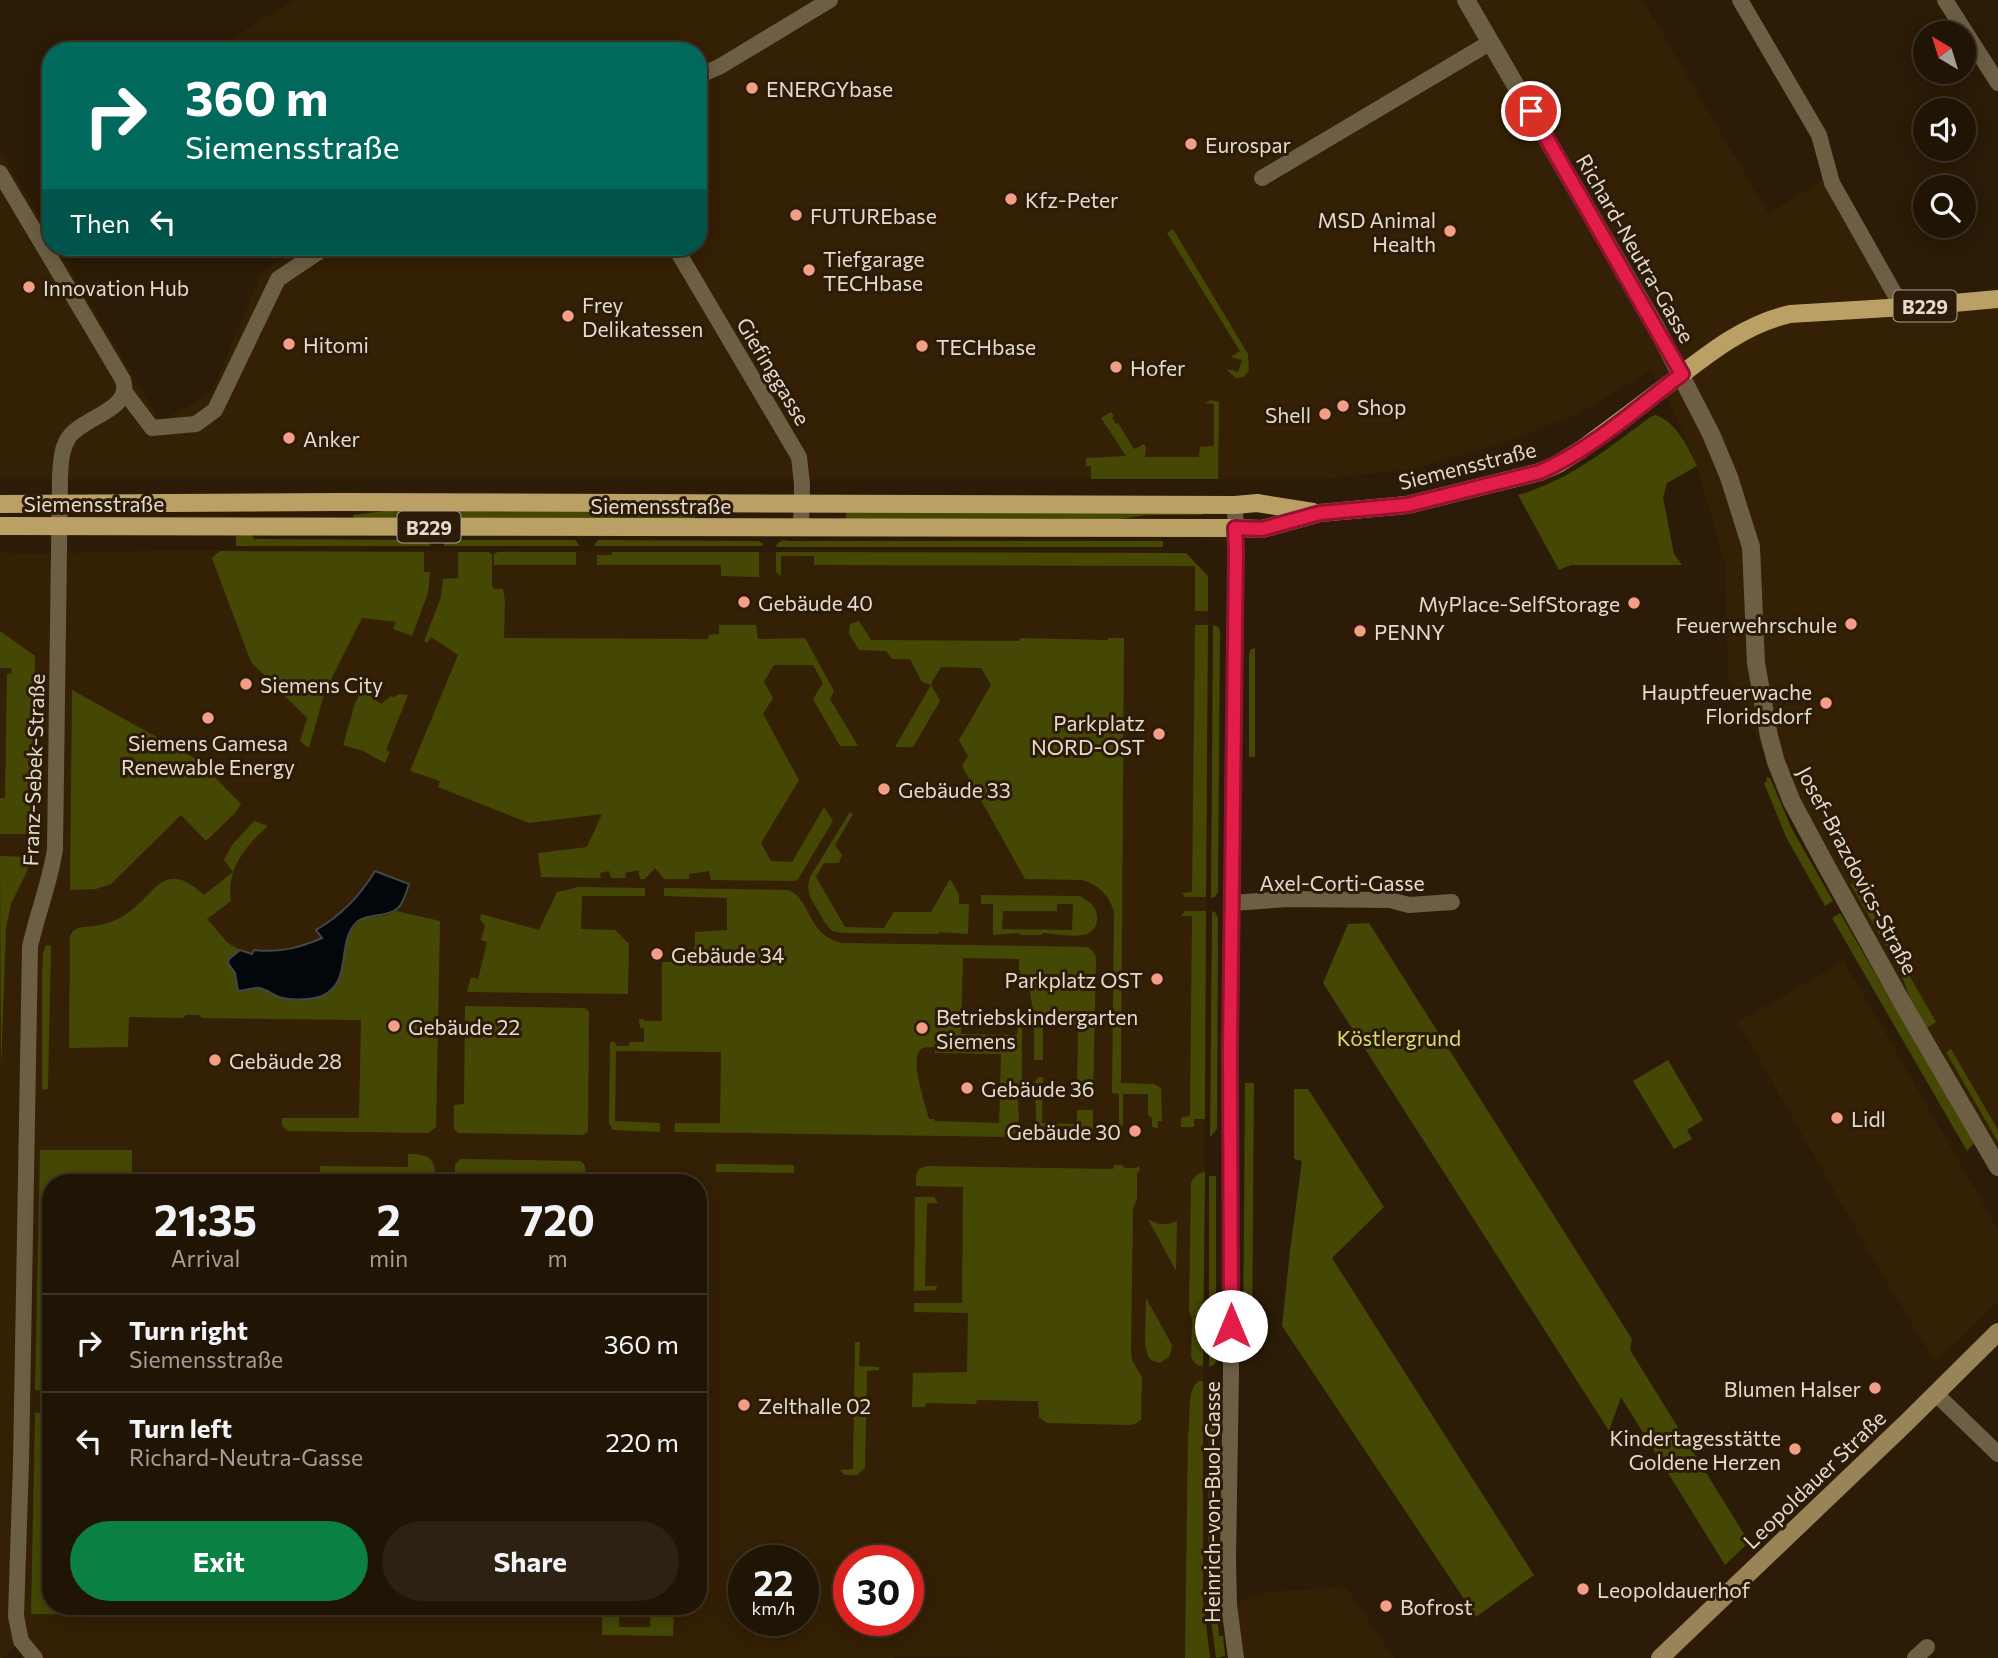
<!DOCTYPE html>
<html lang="en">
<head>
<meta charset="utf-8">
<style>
  body { margin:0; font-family:Commissioner,sans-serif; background:#2d2113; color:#f1f3f6; height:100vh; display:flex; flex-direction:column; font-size:26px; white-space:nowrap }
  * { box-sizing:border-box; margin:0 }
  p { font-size:23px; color:#a29e9a }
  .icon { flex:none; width:38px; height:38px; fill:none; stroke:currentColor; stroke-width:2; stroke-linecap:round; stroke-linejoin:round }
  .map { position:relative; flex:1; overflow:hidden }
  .side { position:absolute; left:42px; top:1174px; width:665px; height:441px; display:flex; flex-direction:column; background:#201405; border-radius:28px; box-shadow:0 4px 18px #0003,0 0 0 2px #3d3327 }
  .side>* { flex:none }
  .guide { position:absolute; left:42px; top:42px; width:665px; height:214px; border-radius:28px; box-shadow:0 4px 18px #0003,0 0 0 2px #3d3327; background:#00695c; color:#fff; overflow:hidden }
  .needle { width:46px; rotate:322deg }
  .tools { position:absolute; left:1913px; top:21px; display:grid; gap:14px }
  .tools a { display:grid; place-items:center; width:63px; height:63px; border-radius:50%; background:#201405; box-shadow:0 4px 18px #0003,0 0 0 2px #3d3327; font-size:35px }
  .speed { position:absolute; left:728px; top:1545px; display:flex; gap:14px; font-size:35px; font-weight:700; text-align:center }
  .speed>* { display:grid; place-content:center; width:91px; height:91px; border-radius:50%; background:#201405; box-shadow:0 4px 18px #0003,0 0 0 2px #3d3327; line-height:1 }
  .speed small { font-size:18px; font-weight:400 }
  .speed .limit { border:10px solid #d22; background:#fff; color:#111 }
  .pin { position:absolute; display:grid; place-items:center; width:60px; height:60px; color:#fff; margin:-30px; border:4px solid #fff; border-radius:50%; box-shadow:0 2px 7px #0007 }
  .me { position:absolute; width:77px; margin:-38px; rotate:0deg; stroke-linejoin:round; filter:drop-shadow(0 0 5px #0008) }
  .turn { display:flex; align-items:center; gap:24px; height:147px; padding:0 28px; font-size:32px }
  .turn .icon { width:91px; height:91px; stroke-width:2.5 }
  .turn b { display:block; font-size:49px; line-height:60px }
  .then { display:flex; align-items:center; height:66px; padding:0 28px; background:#0003; gap:14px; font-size:26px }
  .eta { display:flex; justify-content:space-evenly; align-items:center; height:119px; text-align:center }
  .eta b { font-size:42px; font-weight:700; line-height:49px }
  .action { display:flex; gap:14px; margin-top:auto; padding:14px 28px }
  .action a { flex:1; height:80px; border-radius:42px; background:#0b8043; color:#fff; font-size:28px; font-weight:700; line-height:80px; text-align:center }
  .action a+a { background:#2d2113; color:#f1f3f6 }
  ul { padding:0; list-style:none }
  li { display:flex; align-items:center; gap:21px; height:98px; padding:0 28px; border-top:2px solid #3d3327 }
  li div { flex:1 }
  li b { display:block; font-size:26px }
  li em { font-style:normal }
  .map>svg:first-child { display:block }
  .built { fill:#342004; fill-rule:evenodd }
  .green { fill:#454805; fill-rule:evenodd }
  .water { fill:#01070b; stroke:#454646; stroke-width:2 }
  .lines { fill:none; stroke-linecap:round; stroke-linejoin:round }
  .minor { stroke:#6c5f43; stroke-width:16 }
  .tertiary { stroke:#6c5f43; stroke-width:18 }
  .secondary { stroke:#988456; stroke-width:18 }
  .primary { stroke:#baa065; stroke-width:18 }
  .route-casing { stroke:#92132f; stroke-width:18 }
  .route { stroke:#e11d48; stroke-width:12 }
  .poi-dot { fill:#f49e87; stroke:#2b1b07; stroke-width:2.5 }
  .labels { text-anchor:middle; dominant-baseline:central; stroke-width:6; stroke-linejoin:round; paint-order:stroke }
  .shield { fill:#2b1b07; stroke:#ada192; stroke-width:2 }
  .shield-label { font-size:19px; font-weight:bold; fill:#e5dace }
  .poi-label { font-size:21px; fill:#e5dace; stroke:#2b1b07; text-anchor:start }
  .street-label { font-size:21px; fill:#e5dace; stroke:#2b1b07 }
  .park-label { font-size:21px; fill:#d5dd75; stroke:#2b1b07 }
</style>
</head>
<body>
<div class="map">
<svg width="1998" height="1658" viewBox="0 0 1998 1658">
  <rect width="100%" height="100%" fill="#2b1b07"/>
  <!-- built -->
  <g class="built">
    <path d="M295,0H1643L1768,213L1826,178L1902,307L1998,306V1165L1775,772L1728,681L1725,564L1697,466L1671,406L1651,370L1596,404L1565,419L1505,443L1428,465L1406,470L1323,479H0V150L51,236V247H57L160,421L206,396L212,390L262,272L302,247H698V51H241L233,37Z"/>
    <path d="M171,550L1186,553L1208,576L1202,1556L1203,1599L1210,1658H1004L895,1655V1658H35L21,1642L2,1658H0V552L31,554ZM51,1183H698V1606H51ZM744,1561H803V1620H744ZM849,1561H908V1620H849Z"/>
    <path d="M1844,961L1998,1229V1302L1935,1362L1869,1252L1738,1022Z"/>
    <path d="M1346,1587L1394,1658H1236L1229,1605L1268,1592Z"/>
  </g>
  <!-- green -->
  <g class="green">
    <path d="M1173,229L1248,354L1249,370L1244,377L1236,378L1228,371L1227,369L1238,372L1242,360L1231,357L1240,351L1167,233Z"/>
    <path d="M1211,400L1219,402L1218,479H1091V466H1086V458L1126,456L1101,418L1111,412L1114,416L1112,418L1116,424L1118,423L1134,449L1144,444L1146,448L1145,457H1199L1200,447L1214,446V404L1204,403Z"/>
    <path d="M1656,415C1677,423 1688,447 1697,466L1667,483L1663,498L1674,554L1682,565H1571L1559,570L1518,495C1571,480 1609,447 1652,416Z"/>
    <path d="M393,510H695V520L354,519L353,515Z"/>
    <path d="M846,510L1203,513L1202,515H1148L1113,520H846Z"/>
    <path d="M251,534L254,539L430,540V546H236V536Z"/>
    <path d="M444,540H575L580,546H444Z"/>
    <path d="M598,540L758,541L762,543L763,546H594Z"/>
    <path d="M782,540L790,541H1163V547H776L777,544Z"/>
    <path d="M220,551L424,552V572H430L428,593L412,636L393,629L396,622L362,618L325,691L309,748L300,741L307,718L251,662L212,558Z"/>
    <path d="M458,552H489L492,555V586L494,589H503L505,601L504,638L708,639L709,635L719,634V625H756L758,639L805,638L834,691L830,699L858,746H840L813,699L823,683L813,665H774L764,682L773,698L763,714L799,780L761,843L771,861L792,862L824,807L833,821L798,879L794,881L711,880L709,871L689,874V879H664L655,868L645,879H640L638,870L625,873L626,878H611L609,871L600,873L601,878L541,877L538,853L587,847L602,814L529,823L438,787L440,781L410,771L458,655L431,637L427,643L424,641L441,597L443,579L458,578Z"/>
    <path d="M498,552H576V565H494V554Z"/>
    <path d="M612,552H759V577L721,576V565H597V555H612Z"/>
    <path d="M776,552L1186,553L1208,576V611H1195V566L814,565V556H781V576L776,572Z"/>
    <path d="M859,621L871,640L1019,641L1020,638L1108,640V638H1124L1121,1083L1154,1084L1161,1088L1162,1121H1158V1128L1152,1127V1118L1148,1115V1094H1123V1126H1119V1094L1112,1093L1114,912C1109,895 1099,885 1082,880L1025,879L962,766L968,756L959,740L991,685L981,668L941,667L931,684L940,701L913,747H895L931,685L922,682L910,659H892L886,651L859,650L849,634L850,624Z"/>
    <path d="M1195,625H1208L1206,897H1185L1182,893L1192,892Z"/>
    <path d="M1213,625L1218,627L1220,630L1218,892L1215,897L1211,898Z"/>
    <path d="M0,631L35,656L33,829L31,833L27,834H0V798H5L7,674L12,673L11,668H0Z"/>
    <path d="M1255,648V757H1249V654L1251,649Z"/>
    <path d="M368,680L377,687L370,696L381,704L392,695L393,698L399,694L408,695L386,750L390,752L385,763L363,751L343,745L355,703Z"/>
    <path d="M72,690L198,760L241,804L235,813L206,841L181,815L111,884L96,889L70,890Z"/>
    <path d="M1766,777L1770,778L1792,829L1833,901L1825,906L1786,837L1764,783L1767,781Z"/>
    <path d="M850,812L853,814L835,845L842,855L839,863H824L816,877L845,927L884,928L894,912H931L950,879L959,894V904H969L968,934L939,932V934L843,933L832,931L825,923L810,897L808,887L810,877Z"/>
    <path d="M254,821L268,826C246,845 226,870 231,901L207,919L228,943L240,950L229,959L228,963L235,973L237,989L240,991L257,987L281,998L347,938L349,933L361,919L388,915L396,911L440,921L436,1127L428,1133L288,1131L282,1126V1118H359L361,1020L202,1018L199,1015H186L183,1018L129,1017L128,1047L69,1048L70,936L73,931L78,928C92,926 108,925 120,918C155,899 161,855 204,895L233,872L224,860L232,845Z"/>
    <path d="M0,856L31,857L27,871L11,904L6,928L1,1069Z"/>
    <path d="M1854,880L1936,1022L1927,1028L1911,1001L1899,968L1851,885Z"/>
    <path d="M579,887L645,888V896H582L581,929L615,930L629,944L628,994L467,992L471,977L478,979L487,942L481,940L485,926L480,919L481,914L539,930L557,892Z"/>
    <path d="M664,888L788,890C812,899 806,935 842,943L1088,947L1095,954L1096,959L1093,1099H1077L1078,1025H1043V1060H1034V1017L1030,993L1019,970V959L963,958L961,1034L1017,1035L1018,1023L1022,1029V1089L1000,1088L1001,1054L935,1053V1047C934,1047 924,1047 923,1048C907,1054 926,1106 929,1119H934L935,1121L999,1123L1000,1097L1018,1098C1018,1110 1022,1129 1011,1137L674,1132L675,1123H720L721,1052L616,1051L615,1121L660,1123V1132L613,1130L609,1123L610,1042H615L616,1046H629L630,1042H644V1028H640L639,1019H644V1021H662V962H678L695,947V932L727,930V898L664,896Z"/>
    <path d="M981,895L1079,896C1088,900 1096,906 1097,916C1099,946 1058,933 1042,933V935H1020L1019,933L993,935V904H981ZM1057,904H1073L1072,930L1002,929L1003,911H1057Z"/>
    <path d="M1185,911H1206L1205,1119H1194V1127H1181V1117L1190,1116L1192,916H1181Z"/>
    <path d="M1212,911L1215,912L1218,918L1217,1129L1210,1137Z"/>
    <path d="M1840,913L1974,1143L1967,1151L1832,918Z"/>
    <path d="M1369,923L1632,1339L1630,1350L1749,1542L1725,1565L1621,1397L1609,1431L1323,983L1348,924Z"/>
    <path d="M46,945L51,946L48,1089L42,1090V982L43,953Z"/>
    <path d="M465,1006L585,1008L589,1012L588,1132L583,1135L458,1133L454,1129V1105L464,1104Z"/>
    <path d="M1951,1049L1998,1130V1142L1946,1052Z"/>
    <path d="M1668,1060L1703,1120L1687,1130L1692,1139L1674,1149L1633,1081Z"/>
    <path d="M1039,1077H1043L1042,1123L1077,1124V1110H1093V1132L1090,1137L1044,1138L1040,1136L1036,1122L1035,1081Z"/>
    <path d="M1245,1083H1254L1252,1342H1243Z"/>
    <path d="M1294,1089H1308L1384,1207L1332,1258L1534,1575L1476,1617L1282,1326L1290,1251L1302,1161L1294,1159Z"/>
    <path d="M40,1150H132V1183H51V1391L35,1390Z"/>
    <path d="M408,1154C432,1154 436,1160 435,1183L403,1181L402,1183H319L320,1166L408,1167Z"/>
    <path d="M460,1159L580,1161C588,1165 585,1175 585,1183H507V1180H488L487,1183H455V1165Z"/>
    <path d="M716,1164L794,1165V1173L716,1172Z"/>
    <path d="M1114,1165H1122L1125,1168H1136L1139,1166L1140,1170L1137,1173V1199L1133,1209L1131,1350L1132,1360L1142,1377L1141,1420L1135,1424L1130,1425L1047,1423L1039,1417L1038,1401L977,1400L976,1404L926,1403L925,1407H912L913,1373L967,1372L968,1313L914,1312V1303H962L963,1187L916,1186V1176L919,1169L927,1166L1113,1169Z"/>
    <path d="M1205,1172L1203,1361V1366C1197,1366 1194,1363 1191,1357L1192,1319L1189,1311L1191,1183C1194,1177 1197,1173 1205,1172Z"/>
    <path d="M1209,1176H1216V1361L1215,1364L1209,1367Z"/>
    <path d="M915,1197H934L938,1203H927L925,1286H937L936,1290L914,1291Z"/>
    <path d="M1148,1219C1159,1225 1165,1226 1177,1221L1176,1271Z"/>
    <path d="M1146,1298L1172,1345L1170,1356L1160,1363L1151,1360L1148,1356L1145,1344Z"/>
    <path d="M855,1342H860L859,1366L879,1367V1370L867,1371L865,1468L857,1475H845L840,1470L853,1469Z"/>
    <path d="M1209,1380L1212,1381L1216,1387L1214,1557L1215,1598L1219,1636H1223L1225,1656L1216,1658L1208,1597Z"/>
    <path d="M1199,1381H1203V1599L1210,1658H1185L1188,1435C1192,1420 1185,1389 1199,1381Z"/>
    <path d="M35,1413H51V1606L129,1607L125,1613L121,1615L31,1614Z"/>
    <path d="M602,1607H619V1627H650L651,1607H674L673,1636L602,1635Z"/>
  </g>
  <!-- water -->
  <path class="water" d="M375,871L409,884C402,908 399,913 373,916C368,917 362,918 358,921C335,940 354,982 322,996C311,1000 289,1001 279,997C272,994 266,989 259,988C252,987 244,991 238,991L235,973L228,963L229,959L240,950L252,954L254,950C279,953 299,948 322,938L316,930C342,915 360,896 375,871Z"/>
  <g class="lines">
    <!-- minor -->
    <g class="minor">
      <path d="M1740,0L1819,135L1832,183L1902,307"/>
      <path d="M1945,0L1998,83"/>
      <path d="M698,76L719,67L830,0"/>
      <path d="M0,173L123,380C124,384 125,387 124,391C121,411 81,420 69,437C61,449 61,462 60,476L55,849C50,883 37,914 30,947L21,1463L16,1616L21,1641L35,1658"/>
      <path d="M1262,178L1491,42"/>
      <path d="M675,247L799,457L802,484L801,528"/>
      <path d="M124,391L152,428L196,424L215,410L278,279L326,247"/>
      <path d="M1235,505L1236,550L1230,1050L1231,1372L1228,1559L1229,1605L1236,1658"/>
      <path d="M1232,903L1288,899L1390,900L1409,905L1452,902"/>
      <path d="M1935,1393L1998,1454"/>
      <path d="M1915,1658L1927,1647"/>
    </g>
    <!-- tertiary -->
    <path class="tertiary" d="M1466,0L1656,327L1711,434L1729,477L1751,547L1756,663L1769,736L1776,762L1792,802L1828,869L1903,1004L1998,1167"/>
    <!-- secondary -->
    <path class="secondary" d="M1660,1658L1906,1423L1998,1332"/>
    <!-- primary -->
    <g class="primary">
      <path d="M0,504L340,502L1235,505L1257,503L1313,512"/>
      <path d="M0,526L1235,528L1262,529L1320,513L1407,505L1540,472L1558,464L1582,449C1611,428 1640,406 1669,384C1708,354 1743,325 1790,314L1921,306L1998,299"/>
    </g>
  </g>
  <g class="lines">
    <defs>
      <path id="route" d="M1231,1326L1230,1050L1236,551L1235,528L1262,529L1320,513L1407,505L1540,472C1592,449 1636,409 1682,374L1531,111"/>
    </defs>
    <!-- route casing -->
    <use href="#route" class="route-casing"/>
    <!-- route -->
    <use href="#route" class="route"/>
  </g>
  <!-- markers -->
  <g class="poi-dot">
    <circle cx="752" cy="88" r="7"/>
    <circle cx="1191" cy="144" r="7"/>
    <circle cx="1011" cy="199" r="7"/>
    <circle cx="796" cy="215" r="7"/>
    <circle cx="1450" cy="231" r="7"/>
    <circle cx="809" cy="270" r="7"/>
    <circle cx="29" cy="287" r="7"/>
    <circle cx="568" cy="316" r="7"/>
    <circle cx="289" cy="344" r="7"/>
    <circle cx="922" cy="346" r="7"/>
    <circle cx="1116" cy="367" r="7"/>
    <circle cx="1343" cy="406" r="7"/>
    <circle cx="1325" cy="414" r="7"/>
    <circle cx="289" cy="438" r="7"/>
    <circle cx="744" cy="602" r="7"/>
    <circle cx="1634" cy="603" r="7"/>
    <circle cx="1851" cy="624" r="7"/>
    <circle cx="1360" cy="631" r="7"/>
    <circle cx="246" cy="684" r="7"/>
    <circle cx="1826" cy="703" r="7"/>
    <circle cx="208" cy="718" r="7"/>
    <circle cx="1159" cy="734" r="7"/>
    <circle cx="884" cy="789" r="7"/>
    <circle cx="657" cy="954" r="7"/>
    <circle cx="1157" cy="979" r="7"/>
    <circle cx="394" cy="1026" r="7"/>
    <circle cx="922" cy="1028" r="7"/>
    <circle cx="215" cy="1060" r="7"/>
    <circle cx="967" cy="1088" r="7"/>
    <circle cx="1837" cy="1118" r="7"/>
    <circle cx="1135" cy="1131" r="7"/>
    <circle cx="1875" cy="1388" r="7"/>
    <circle cx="744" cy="1405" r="7"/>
    <circle cx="1795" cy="1449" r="7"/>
    <circle cx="1583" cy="1589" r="7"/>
    <circle cx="1386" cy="1606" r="7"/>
  </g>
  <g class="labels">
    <!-- shield labels -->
    <g class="shield">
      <rect x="1893.5" y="290.5" width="63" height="31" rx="5"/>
      <rect x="397.5" y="511.5" width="63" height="31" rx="5"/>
    </g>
    <g class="shield-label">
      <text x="1925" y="306">B229</text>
      <text x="429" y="527">B229</text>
    </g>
    <!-- poi labels -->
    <g class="poi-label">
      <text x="766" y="88">ENERGYbase</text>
      <text x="1205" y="144">Eurospar</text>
      <text x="1025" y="199">Kfz-Peter</text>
      <text x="810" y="215">FUTUREbase</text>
      <text x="1436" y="219" text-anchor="end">MSD Animal<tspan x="1436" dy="24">Health</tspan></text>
      <text x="823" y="258">Tiefgarage<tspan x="823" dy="24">TECHbase</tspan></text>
      <text x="43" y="287">Innovation Hub</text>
      <text x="582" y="304">Frey<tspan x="582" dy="24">Delikatessen</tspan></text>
      <text x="303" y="344">Hitomi</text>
      <text x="936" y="346">TECHbase</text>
      <text x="1130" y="367">Hofer</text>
      <text x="1357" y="406">Shop</text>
      <text x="1311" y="414" text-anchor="end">Shell</text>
      <text x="303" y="438">Anker</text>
      <text x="758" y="602">Gebäude 40</text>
      <text x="1620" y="603" text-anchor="end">MyPlace-SelfStorage</text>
      <text x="1837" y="624" text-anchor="end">Feuerwehrschule</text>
      <text x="1374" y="631">PENNY</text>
      <text x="260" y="684">Siemens City</text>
      <text x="1812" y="691" text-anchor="end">Hauptfeuerwache<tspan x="1812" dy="24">Floridsdorf</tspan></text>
      <text x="1145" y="722" text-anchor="end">Parkplatz<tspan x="1145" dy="24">NORD-OST</tspan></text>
      <text x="208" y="742" text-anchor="middle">Siemens Gamesa<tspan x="208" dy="24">Renewable Energy</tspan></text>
      <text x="898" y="789">Gebäude 33</text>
      <text x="671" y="954">Gebäude 34</text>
      <text x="1143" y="979" text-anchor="end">Parkplatz OST</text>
      <text x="936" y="1016">Betriebskindergarten<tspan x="936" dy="24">Siemens</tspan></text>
      <text x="408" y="1026">Gebäude 22</text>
      <text x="229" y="1060">Gebäude 28</text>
      <text x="981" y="1088">Gebäude 36</text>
      <text x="1851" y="1118">Lidl</text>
      <text x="1121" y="1131" text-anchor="end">Gebäude 30</text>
      <text x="1861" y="1388" text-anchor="end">Blumen Halser</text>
      <text x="758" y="1405">Zelthalle 02</text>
      <text x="1781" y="1437" text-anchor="end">Kindertagesstätte<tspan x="1781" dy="24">Goldene Herzen</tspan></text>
      <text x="1597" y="1589">Leopoldauerhof</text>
      <text x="1400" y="1606">Bofrost</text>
    </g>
    <!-- street labels -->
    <g class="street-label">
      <text transform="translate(1636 248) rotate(60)">Richard-Neutra-Gasse</text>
      <text transform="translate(774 371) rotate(59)">Giefinggasse</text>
      <text transform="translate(1467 465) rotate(-14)">Siemensstraße</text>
      <text x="94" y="503">Siemensstraße</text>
      <text x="661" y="505">Siemensstraße</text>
      <text transform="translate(33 770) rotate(-88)">Franz-Sebek-Straße</text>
      <text transform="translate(1858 870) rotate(62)">Josef-Brazdovics-Straße</text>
      <text x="1342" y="882">Axel-Corti-Gasse</text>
      <text transform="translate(1814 1479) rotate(-44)">Leopoldauer Straße</text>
      <text transform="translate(1211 1502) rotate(-90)">Heinrich-von-Buol-Gasse</text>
    </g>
    <!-- park labels -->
    <g class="park-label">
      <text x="1399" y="1037">Köstlergrund</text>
    </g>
  </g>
</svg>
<div class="tools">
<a><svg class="needle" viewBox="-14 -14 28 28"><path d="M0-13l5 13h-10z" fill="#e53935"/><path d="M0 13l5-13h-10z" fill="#a29e9a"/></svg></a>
<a><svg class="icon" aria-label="sound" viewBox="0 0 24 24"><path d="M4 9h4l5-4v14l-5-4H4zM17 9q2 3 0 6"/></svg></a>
<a><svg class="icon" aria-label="search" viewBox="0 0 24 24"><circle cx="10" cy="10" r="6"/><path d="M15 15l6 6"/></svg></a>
</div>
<div class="speed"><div>22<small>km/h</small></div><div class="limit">30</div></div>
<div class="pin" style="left:1531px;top:111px;background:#d93025"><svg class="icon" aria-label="arrive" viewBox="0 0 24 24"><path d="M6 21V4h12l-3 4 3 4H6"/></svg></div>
<svg class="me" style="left:1231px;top:1326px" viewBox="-20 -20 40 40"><circle r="19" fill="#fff"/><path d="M0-13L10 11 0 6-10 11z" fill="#e11d48"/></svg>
<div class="guide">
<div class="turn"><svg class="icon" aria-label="right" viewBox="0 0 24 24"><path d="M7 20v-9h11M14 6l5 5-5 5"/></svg><div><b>360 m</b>Siemensstraße</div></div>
<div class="then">Then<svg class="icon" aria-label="left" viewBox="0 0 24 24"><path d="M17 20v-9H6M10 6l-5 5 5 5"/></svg></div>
</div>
<section class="side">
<div class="eta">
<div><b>21:35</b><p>Arrival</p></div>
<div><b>2</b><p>min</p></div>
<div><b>720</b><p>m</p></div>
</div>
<ul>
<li><svg class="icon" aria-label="right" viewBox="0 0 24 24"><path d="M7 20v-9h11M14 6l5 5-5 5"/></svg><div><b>Turn right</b><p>Siemensstraße</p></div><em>360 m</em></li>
<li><svg class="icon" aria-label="left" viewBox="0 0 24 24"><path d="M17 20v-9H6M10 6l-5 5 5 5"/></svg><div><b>Turn left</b><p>Richard-Neutra-Gasse</p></div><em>220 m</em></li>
</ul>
<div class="action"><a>Exit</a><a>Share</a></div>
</section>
</div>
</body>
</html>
